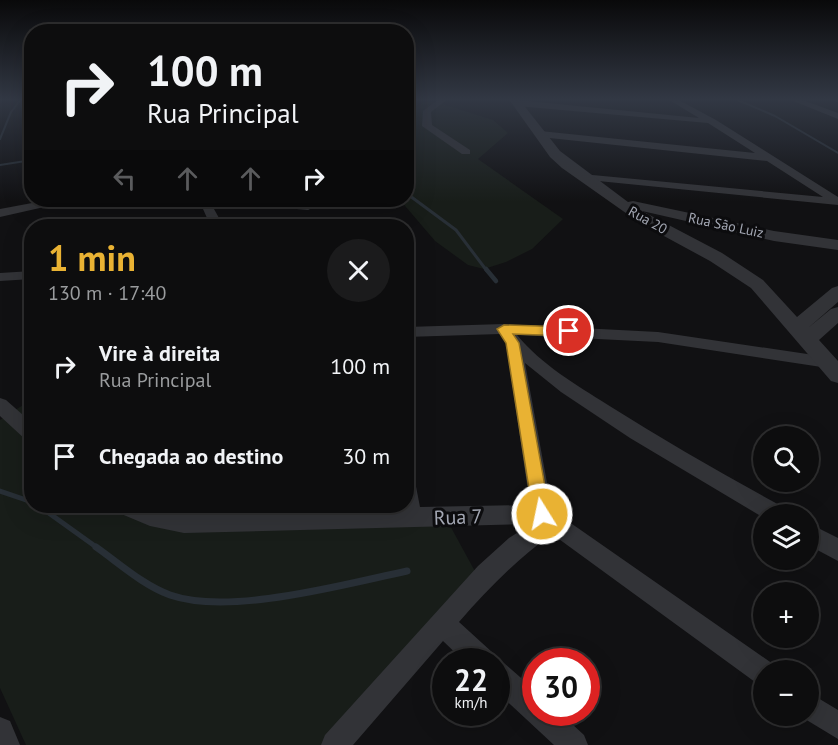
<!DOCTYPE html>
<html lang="pt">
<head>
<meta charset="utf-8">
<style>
  body { margin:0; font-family:"PT Sans",sans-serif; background:#1b1b1c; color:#f1f3f6; height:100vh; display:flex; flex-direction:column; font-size:22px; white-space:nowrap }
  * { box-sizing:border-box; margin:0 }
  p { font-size:20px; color:#9a9c9e }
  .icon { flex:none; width:33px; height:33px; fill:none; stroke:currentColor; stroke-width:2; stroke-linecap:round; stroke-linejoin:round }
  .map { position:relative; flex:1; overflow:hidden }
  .drawer { position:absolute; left:24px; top:219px; width:390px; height:294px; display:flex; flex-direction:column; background:#0d0d0e; border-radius:24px; box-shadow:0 6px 24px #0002,0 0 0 2px #2d2d2e }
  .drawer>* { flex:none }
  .banner { position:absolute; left:24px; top:24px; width:390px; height:183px; border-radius:24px; box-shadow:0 6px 24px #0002,0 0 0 2px #2d2d2e; background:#0d0d0e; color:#f1f3f6; overflow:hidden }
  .controls { position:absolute; left:753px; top:426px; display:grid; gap:12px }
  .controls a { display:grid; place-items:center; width:66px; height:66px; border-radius:50%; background:#0d0d0e; box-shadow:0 6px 24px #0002,0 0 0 2px #2d2d2e; font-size:30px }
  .speed { position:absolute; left:432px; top:648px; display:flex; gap:12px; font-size:30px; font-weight:700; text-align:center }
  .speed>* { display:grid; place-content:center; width:78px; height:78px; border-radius:50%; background:#0d0d0e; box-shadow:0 6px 24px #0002,0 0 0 2px #2d2d2e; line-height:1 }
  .speed small { font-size:15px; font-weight:400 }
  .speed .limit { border:9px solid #d22; background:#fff; color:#111 }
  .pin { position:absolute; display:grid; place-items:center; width:51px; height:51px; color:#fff; margin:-26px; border:3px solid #fff; border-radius:50%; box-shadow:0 2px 6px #0007 }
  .me { position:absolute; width:66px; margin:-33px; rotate:350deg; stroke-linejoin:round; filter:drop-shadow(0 0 4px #0008) }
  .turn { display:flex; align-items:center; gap:21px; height:126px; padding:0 24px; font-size:27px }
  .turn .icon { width:78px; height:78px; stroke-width:2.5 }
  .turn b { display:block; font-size:42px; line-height:51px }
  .lanes { display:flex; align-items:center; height:57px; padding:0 24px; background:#0003; justify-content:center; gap:30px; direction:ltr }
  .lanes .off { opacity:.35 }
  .round { display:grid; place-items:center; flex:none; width:63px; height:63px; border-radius:32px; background:#1b1b1c }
  .overview { display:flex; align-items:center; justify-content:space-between; height:102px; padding:0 24px }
  h1 { font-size:36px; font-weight:600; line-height:45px; color:#e9b233 }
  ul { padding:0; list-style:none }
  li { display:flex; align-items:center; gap:18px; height:90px; padding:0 24px }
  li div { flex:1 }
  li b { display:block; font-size:22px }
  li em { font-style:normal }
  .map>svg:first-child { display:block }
  .green { fill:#181d19 }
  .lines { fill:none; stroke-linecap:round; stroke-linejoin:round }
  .stream-far4 { stroke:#282f36; stroke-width:2 }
  .stream-far3 { stroke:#282f36; stroke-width:3 }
  .stream-far2 { stroke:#282f36; stroke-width:4.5 }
  .stream-far1 { stroke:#282f36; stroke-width:5 }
  .stream { stroke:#282f36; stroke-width:7 }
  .minor { fill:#323337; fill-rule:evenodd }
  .tertiary { fill:#323337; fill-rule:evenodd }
  .route { fill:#e9b233; stroke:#977421; stroke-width:1.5 }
  .labels { text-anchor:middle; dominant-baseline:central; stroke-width:6; stroke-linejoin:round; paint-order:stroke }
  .far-street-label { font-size:14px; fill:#a3a7b3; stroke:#0c0c0e }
  .near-street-label { font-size:20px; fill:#a3a7b3; stroke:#0c0c0e }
</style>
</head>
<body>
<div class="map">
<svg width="838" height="745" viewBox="0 0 838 745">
  <rect width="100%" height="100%" fill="#111113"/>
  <!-- green -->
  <g class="green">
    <path d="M425,102H436L493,120L508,133L478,159L563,219L532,249L506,262L484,269L468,265L435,241L400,200H406L407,109H414Z"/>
    <path d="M31,394L32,506H245L244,515L447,520L477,575L321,745H26L0,688V420L23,405Z"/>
  </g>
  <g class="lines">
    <!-- stream-far4 -->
    <g class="stream-far4">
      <path d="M733,98L775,116L838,153"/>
      <path d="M0,139L11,112L22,98"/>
      <path d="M0,165L32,160"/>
    </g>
    <!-- stream-far3 -->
    <path class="stream-far3" d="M406,193L456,230L487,271"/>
    <!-- stream-far2 -->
    <path class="stream-far2" d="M486,269L496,281"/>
    <!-- stream-far1 -->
    <g class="stream-far1">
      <path d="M0,491L32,502"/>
      <path d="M39,506L99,549"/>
    </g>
    <!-- stream -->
    <path class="stream" d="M96,547C120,564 143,585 170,595C230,616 345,584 407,571"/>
    <!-- minor -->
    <g class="minor">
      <path d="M440,98H449L431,112L432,125L470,150V154H462L422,126L423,111Z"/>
      <path d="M666,98H675L716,120L838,197V205L578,179L577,177L582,174L823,197L767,161L540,137L535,134L540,131L755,153L708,123L517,106L513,103L517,100L699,118Z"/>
      <path d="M786,98H797L838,113V119Z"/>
      <path d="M824,98H838V102Z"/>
      <path d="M48,200H68L62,203L0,217V209Z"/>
      <path d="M199,200H209L219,218L218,226H206L207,218Z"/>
      <path d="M224,200H263L308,204L314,207L308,210L230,203Z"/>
      <path d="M32,271V279L0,281V273Z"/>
      <path d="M504,324L658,332L834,358L836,362L834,366L828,368L658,342L517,335C542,365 575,384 608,405C665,441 724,475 783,507L786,514H764V518L630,438L561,392L525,363L552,510L773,664L776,670H764V685L755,682L552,534C516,560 488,589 459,622L493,653L496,660L505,664L536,691V712H559L584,735L588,745H554L496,691V662H465L443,641L353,745H321L325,735L478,566L509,538L531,524L184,533L150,526L119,513L116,506H149L184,513L399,508V506H406V468L413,471L420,507L530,505L506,342L500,334L406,337V327Z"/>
      <path d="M0,398L6,400L32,423V443L26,440L0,416Z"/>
      <path d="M808,523L838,538V561L808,545Z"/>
      <path d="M808,692L838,710V739L800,716H808Z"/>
      <path d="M0,717L10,721L20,745H0Z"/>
    </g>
    <!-- tertiary -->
    <path class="tertiary" d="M508,98H518L560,151L628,202L633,201L774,231L838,240V250L774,241L642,211L722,253L763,280L797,317L832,288L838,286V302L808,328L831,309L838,307V323L819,340L838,361V383L831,381L751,288L710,261L640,223L562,168L550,157Z"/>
  </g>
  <!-- sky -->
  <linearGradient id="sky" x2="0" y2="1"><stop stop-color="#09090a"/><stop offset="0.49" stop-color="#323844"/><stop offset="1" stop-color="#323844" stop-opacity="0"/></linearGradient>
  <rect width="838" height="202" fill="url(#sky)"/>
  <!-- route -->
  <path class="route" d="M504,325L569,327L575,331L569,336L513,334L519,343L550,514L548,520L542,523L536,520L533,514L506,343L497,329Z"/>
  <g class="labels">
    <!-- far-street labels -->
    <g class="far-street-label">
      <text transform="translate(648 220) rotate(29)">Rua 20</text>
      <text transform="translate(726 225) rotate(12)">Rua São Luiz</text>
    </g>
    <!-- near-street labels -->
    <g class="near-street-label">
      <text transform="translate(458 517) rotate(-2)">Rua 7</text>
    </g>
  </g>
</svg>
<div class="controls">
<a><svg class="icon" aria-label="search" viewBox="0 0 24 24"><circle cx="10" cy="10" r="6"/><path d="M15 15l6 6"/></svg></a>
<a><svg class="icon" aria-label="layers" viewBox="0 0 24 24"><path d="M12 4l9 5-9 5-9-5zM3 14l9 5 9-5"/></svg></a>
<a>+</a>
<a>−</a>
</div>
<div class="speed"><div>22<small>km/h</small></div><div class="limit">30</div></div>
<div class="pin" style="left:569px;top:331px;background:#d93025"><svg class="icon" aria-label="arrive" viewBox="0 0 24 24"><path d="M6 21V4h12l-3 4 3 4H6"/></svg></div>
<svg class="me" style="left:542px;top:514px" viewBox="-20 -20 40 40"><circle r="17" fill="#e9b233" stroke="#fff" stroke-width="3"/><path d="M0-11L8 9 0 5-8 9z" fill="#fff"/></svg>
<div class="banner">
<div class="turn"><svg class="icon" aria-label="right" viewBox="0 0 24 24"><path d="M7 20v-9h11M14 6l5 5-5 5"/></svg><div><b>100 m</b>Rua Principal</div></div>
<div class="lanes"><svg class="icon off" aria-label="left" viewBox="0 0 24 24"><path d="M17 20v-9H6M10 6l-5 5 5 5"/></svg><svg class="icon off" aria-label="ahead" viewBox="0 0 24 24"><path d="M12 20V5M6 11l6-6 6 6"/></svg><svg class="icon off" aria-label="ahead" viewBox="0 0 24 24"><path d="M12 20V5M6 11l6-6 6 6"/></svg><svg class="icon" aria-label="right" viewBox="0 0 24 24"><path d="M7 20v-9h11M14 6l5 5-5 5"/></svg></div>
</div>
<section class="drawer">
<div class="overview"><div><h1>1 min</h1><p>130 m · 17:40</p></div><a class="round"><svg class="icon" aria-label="close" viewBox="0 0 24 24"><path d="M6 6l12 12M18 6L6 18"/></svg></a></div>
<ul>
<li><svg class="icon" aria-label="right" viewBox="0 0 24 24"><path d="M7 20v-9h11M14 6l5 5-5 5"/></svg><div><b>Vire à direita</b><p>Rua Principal</p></div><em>100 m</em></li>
<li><svg class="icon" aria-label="arrive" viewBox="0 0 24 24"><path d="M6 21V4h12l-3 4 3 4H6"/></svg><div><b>Chegada ao destino</b></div><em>30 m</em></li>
</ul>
</section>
</div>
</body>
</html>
